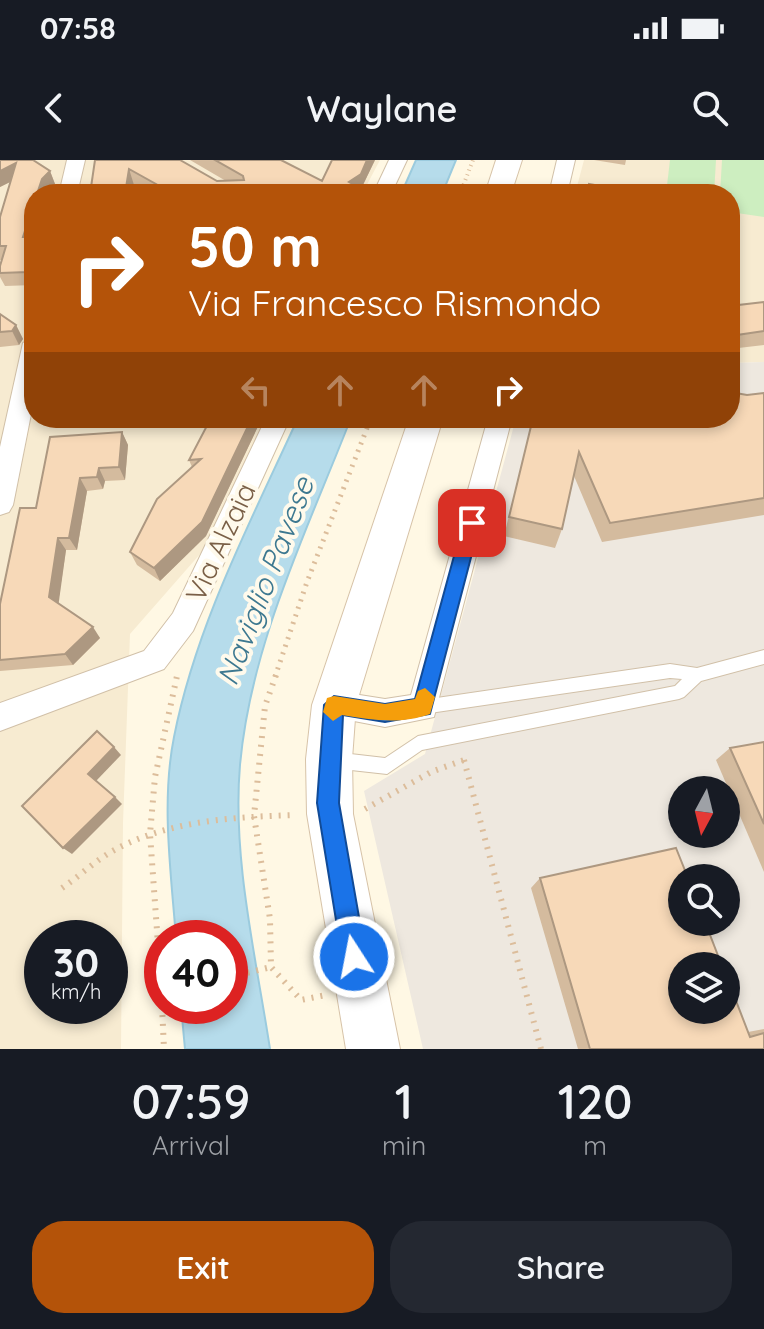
<!DOCTYPE html>
<html lang="en">
<head>
<meta charset="utf-8">
<style>
  body { margin:0; font-family:Quicksand,sans-serif; background:#242831; color:#f1f3f6; height:100vh; display:flex; flex-direction:column; font-size:30px; white-space:nowrap }
  * { box-sizing:border-box; margin:0 }
  p { font-size:26px; color:#9ea1a6 }
  .icon { flex:none; width:44px; height:44px; fill:none; stroke:currentColor; stroke-width:2; stroke-linecap:round; stroke-linejoin:round }
  .map { position:relative; height:889px; overflow:hidden }
  .sheet { display:flex; flex-direction:column; background:#171b24; flex:1 }
  .sheet>* { flex:none }
  .hud { position:absolute; left:24px; top:24px; width:716px; height:244px; border-radius:32px; box-shadow:0 4px 12px #0003; background:#b45309; color:#fff; overflow:hidden }
  .needle { width:52px; rotate:187deg }
  .tools { position:absolute; left:668px; top:616px; display:grid; gap:16px }
  .tools a { display:grid; place-items:center; width:72px; height:72px; border-radius:50%; background:#171b24; box-shadow:0 4px 12px #0003; font-size:40px }
  .speed { position:absolute; left:24px; top:760px; display:flex; gap:16px; font-size:40px; font-weight:700; text-align:center }
  .speed>* { display:grid; place-content:center; width:104px; height:104px; border-radius:50%; background:#171b24; box-shadow:0 4px 12px #0003; line-height:1 }
  .speed small { font-size:20px; font-weight:400 }
  .speed .limit { border:12px solid #d22; background:#fff; color:#111 }
  .pin { position:absolute; display:grid; place-items:center; width:68px; height:68px; color:#fff; margin:-34px; border-radius:16px; box-shadow:0 4px 12px #0006 }
  .me { position:absolute; width:88px; margin:-44px; rotate:349deg; stroke-linejoin:round; filter:drop-shadow(0 0 6px #0008) }
  .turn { display:flex; align-items:center; gap:28px; height:168px; padding:0 32px; font-size:36px }
  .turn .icon { width:104px; height:104px; stroke-width:2.5 }
  .turn b { display:block; font-size:56px; line-height:68px }
  .lanes { display:flex; align-items:center; height:76px; padding:0 32px; background:#0003; justify-content:center; gap:40px; direction:ltr }
  .lanes .off { opacity:.35 }
  .eta { display:flex; justify-content:space-evenly; align-items:center; height:136px; text-align:center }
  .eta b { font-size:48px; font-weight:600; line-height:56px }
  .button { display:flex; gap:16px; margin-top:auto; padding:16px 32px }
  .button a { flex:1; height:92px; border-radius:32px; background:#b45309; color:#fff; font-size:32px; font-weight:600; line-height:92px; text-align:center }
  .button a+a { background:#242831; color:#f1f3f6 }
  .status { display:flex; justify-content:space-between; align-items:center; height:56px; padding:0 40px; background:#171b24; direction:ltr }
  .status svg { height:22px; fill:currentColor }
  header { display:flex; justify-content:space-between; align-items:center; height:104px; padding:0 32px; background:#171b24; font-size:36px; font-weight:600 }
  .map>svg:first-child { display:block }
  .residential { fill:#f7ebd1; fill-rule:evenodd }
  .industrial { fill:#eee8df; fill-rule:evenodd }
  .green { fill:#cdeec0 }
  .water { fill:#b6dceb; stroke:#9bcbde; stroke-width:2 }
  .lines { fill:none; stroke-linecap:round; stroke-linejoin:round }
  .lane-casing { stroke:#d1c0a8; stroke-width:2 }
  .street-casing { stroke:#d1c0a8; stroke-width:2 }
  .secondary-casing { stroke:#d7c3a8; stroke-width:2 }
  .path-far2 { stroke:#dcbd9b; stroke-width:4; stroke-dasharray:1 4; stroke-linecap:butt }
  .path-far1 { stroke:#dcbd9b; stroke-width:5; stroke-dasharray:2 6; stroke-linecap:butt }
  .path { stroke:#dcbd9b; stroke-width:6; stroke-dasharray:2 7; stroke-linecap:butt }
  .lane { fill:#fff; fill-rule:evenodd }
  .street { fill:#fff; fill-rule:evenodd }
  .secondary { fill:#fff; fill-rule:evenodd }
  .wall { fill:#d4bb9e }
  .shaded-wall { fill:#ad9881 }
  .building { fill:#f7d9b8; stroke:#ad9881; stroke-width:2 }
  .route { fill:#1a73e8; stroke:#114b97; stroke-width:2 }
  .slow { fill:#f59e0b }
  .labels { text-anchor:middle; dominant-baseline:central; stroke-width:8; stroke-linejoin:round; paint-order:stroke }
  .street-label { font-size:28px; fill:#7a5f46; stroke:#fffaec }
  .water-label { font-size:30px; font-style:italic; fill:#3d7890; stroke:#fffaec }
</style>
</head>
<body>
<div class="status"><b>07:58</b><svg viewBox="0 0 49 12"><path d="M0 12V9h3v3zM5 12V6h3v6zM10 12V3h3v9zM15 12V0h3v12zM26 1h20v11H26zM47 4h2v5h-2z"/></svg></div>
<header><svg class="icon" aria-label="back" viewBox="0 0 24 24"><path d="M15 5l-7 7 7 7"/></svg>Waylane<svg class="icon" aria-label="search" viewBox="0 0 24 24"><circle cx="10" cy="10" r="6"/><path d="M15 15l6 6"/></svg></header>
<div class="map">
<svg width="764" height="889" viewBox="0 0 764 889">
  <rect width="100%" height="100%" fill="#fff8e4"/>
  <!-- residential -->
  <g class="residential">
    <path d="M0,0H380L362,34H34V258H269L215,377L130,474L123,663L121,889H0ZM42,778H110V846H42Z"/>
    <path d="M584,0H764V202L730,203V34H575Z"/>
  </g>
  <!-- industrial -->
  <path class="industrial" d="M764,202V889H423L364,631L425,594L516,258H730V203ZM682,630H726V674H682ZM682,718H726V762H682ZM682,806H726V850H682Z"/>
  <!-- green -->
  <g class="green">
    <path d="M670,0H716L714,34H666Z"/>
    <path d="M722,0H764V57L730,52V34H720Z"/>
  </g>
  <!-- water -->
  <g class="water">
    <path d="M416,0H456L442,34H401Z"/>
    <path d="M298,258H351C307,371 251,483 240,605C232,698 256,797 270,889H185L181,846H230V778H176C171,712 161,642 174,577C196,465 251,361 298,258Z"/>
  </g>
  <g class="lines">
    <defs>
      <path id="lane" d="M764,490V504L701,521L684,537L679,539L422,590L387,614L333,608L327,605L325,600L327,595L333,592L385,598L418,576L675,526L682,519L670,518L423,554L418,552L415,547L418,542L423,540L670,504L697,508Z"/>
      <g id="street">
        <path d="M67,0H85L77,34H59Z"/>
        <path d="M389,0H407L391,34H373Z"/>
        <path d="M557,0H575L567,34H549Z"/>
        <path d="M34,176V239L13,345L9,352L0,355V287L23,183Z"/>
        <path d="M266,258H290L193,471L164,509L0,571V543L144,491L173,453Z"/>
        <path d="M488,258H512L434,557L385,567L323,555L319,545L323,535L334,531L385,539L411,535Z"/>
      </g>
      <g id="secondary">
        <path d="M496,0H522L511,34H485Z"/>
        <path d="M409,258H443L356,545L352,599L353,654L400,889H346L307,654L306,599L312,545Z"/>
      </g>
    </defs>
    <!-- lane casing -->
    <use href="#lane" class="lane-casing"/>
    <!-- street casing -->
    <use href="#street" class="street-casing"/>
    <!-- secondary casing -->
    <use href="#secondary" class="secondary-casing"/>
    <!-- path-far2 -->
    <path class="path-far2" d="M460,34L473,0"/>
    <!-- path-far1 -->
    <path class="path-far1" d="M275,517L307,422L371,258"/>
    <!-- path -->
    <g class="path">
      <path d="M276,515L265,546L254,656L270,759L271,807L301,840L326,835"/>
      <path d="M464,600L541,889"/>
      <path d="M365,649L431,612L464,600"/>
      <path d="M62,728C81,715 98,698 118,688C173,660 236,657 296,655"/>
      <path d="M230,817L271,807"/>
      <path d="M162,840L150,674L155,617L177,516"/>
      <path d="M162,846L164,889"/>
    </g>
    <!-- lane -->
    <use href="#lane" class="lane"/>
    <!-- street -->
    <use href="#street" class="street"/>
    <!-- secondary -->
    <use href="#secondary" class="secondary"/>
  </g>
  <!-- wall -->
  <g class="wall">
    <path d="M0,0L50,11L55,24L47,32L33,77L34,125L5,126L0,117V106L2,100H0V57L10,22L0,27Z"/>
    <path d="M95,0L217,21H226L190,0H281L322,21L332,0H375L361,29L355,34H150L134,25L132,34H90Z"/>
    <path d="M594,0H626L625,5Z"/>
    <path d="M764,142V185L730,189V146Z"/>
    <path d="M0,154L16,165L23,179L19,185L0,187Z"/>
    <path d="M764,233V355L602,382L574,316L562,369L555,388L504,376L533,258Z"/>
    <path d="M136,258H162L144,267Z"/>
    <path d="M211,258H262L206,376L160,421L137,405L130,392L192,307L189,300Z"/>
    <path d="M122,272L128,285L125,320L105,321L103,329L87,331L77,390H66L58,443L100,478L73,505L0,511V444L36,348Z"/>
    <path d="M764,582V712L716,600L730,588Z"/>
    <path d="M540,718L748,872L764,869V889H578L531,728Z"/>
  </g>
  <!-- shaded-wall -->
  <g class="shaded-wall">
    <path d="M367,0H375L361,29L355,34H339Z"/>
    <path d="M16,3L22,16L0,27V11Z"/>
    <path d="M129,9L134,25L132,34H125Z"/>
    <path d="M50,11L55,24L47,34H37L42,19Z"/>
    <path d="M34,43V75L29,91L23,77Z"/>
    <path d="M34,88V125L28,112Z"/>
    <path d="M16,165L23,179L19,185L12,171Z"/>
    <path d="M141,258H162L144,267Z"/>
    <path d="M252,258H262L206,376L160,421L154,408Z"/>
    <path d="M122,272L128,285L125,320L119,307Z"/>
    <path d="M99,308L105,321L103,329L97,317Z"/>
    <path d="M80,318L87,331L77,390L69,378Z"/>
    <path d="M58,378L66,390L58,448L49,437Z"/>
    <path d="M93,467L100,478L73,505L65,494Z"/>
    <path d="M114,587L121,595L96,621L88,614Z"/>
    <path d="M115,637L122,644L72,694L63,688Z"/>
  </g>
  <!-- building -->
  <g class="building">
    <path d="M0,0H33L50,11L42,19L37,34H34V43L23,77H34V88L28,112L0,113V106L6,86H0V57L16,3L0,11Z"/>
    <path d="M95,0H180L217,21L244,20L243,16L215,0H281L322,21L332,0H367L361,14L349,22L353,24L339,34H174L129,9L125,34H90Z"/>
    <path d="M589,24L636,32V34H587Z"/>
    <path d="M764,142V171L730,176V146Z"/>
    <path d="M0,154L16,165L12,171L0,172Z"/>
    <path d="M730,232L747,235L764,233V338L610,363L579,292L562,369L509,357L533,258H730Z"/>
    <path d="M211,258H252L202,362L154,408L130,392L157,339L201,299L189,300Z"/>
    <path d="M122,272L119,307L99,308L97,317L80,318L69,378H58L49,437L93,467L65,494L0,500V444L20,348H36L50,277Z"/>
    <path d="M97,571L114,587L88,614L115,637L63,688L22,646Z"/>
    <path d="M764,582V664L730,588Z"/>
    <path d="M676,688L688,718H682V762H705L722,806H682V850H726V815L750,877L764,873V889H590L540,718Z"/>
  </g>
  <!-- route -->
  <path class="route" d="M472,356L480,363L430,554L385,562L343,555L339,643L366,797L362,805L354,809L346,805L342,797L317,643L324,545L334,536L385,544L415,539L463,363Z"/>
  <!-- slow -->
  <path class="slow" d="M425,528L435,537L430,554C400,565 371,560 342,555L333,561L323,552L327,538L334,536L385,544L415,539L418,531Z"/>
  <g class="labels">
    <!-- street labels -->
    <g class="street-label">
      <text transform="translate(220 382) rotate(-65)">Via Alzaia</text>
    </g>
    <!-- water labels -->
    <g class="water-label">
      <text transform="translate(265 421) rotate(-69)">Naviglio Pavese</text>
    </g>
  </g>
</svg>
<div class="tools">
<a><svg class="needle" viewBox="-14 -14 28 28"><path d="M0-13l5 13h-10z" fill="#e53935"/><path d="M0 13l5-13h-10z" fill="#9ea1a6"/></svg></a>
<a><svg class="icon" aria-label="search" viewBox="0 0 24 24"><circle cx="10" cy="10" r="6"/><path d="M15 15l6 6"/></svg></a>
<a><svg class="icon" aria-label="layers" viewBox="0 0 24 24"><path d="M12 4l9 5-9 5-9-5zM3 14l9 5 9-5"/></svg></a>
</div>
<div class="speed"><div>30<small>km/h</small></div><div class="limit">40</div></div>
<div class="pin" style="left:472px;top:363px;background:#d93025"><svg class="icon" aria-label="arrive" viewBox="0 0 24 24"><path d="M6 21V4h12l-3 4 3 4H6"/></svg></div>
<svg class="me" style="left:354px;top:797px" viewBox="-20 -20 40 40"><circle r="17" fill="#1a73e8" stroke="#fff" stroke-width="3"/><path d="M0-11L8 9 0 5-8 9z" fill="#fff"/></svg>
<div class="hud">
<div class="turn"><svg class="icon" aria-label="right" viewBox="0 0 24 24"><path d="M7 20v-9h11M14 6l5 5-5 5"/></svg><div><b>50 m</b>Via Francesco Rismondo</div></div>
<div class="lanes"><svg class="icon off" aria-label="left" viewBox="0 0 24 24"><path d="M17 20v-9H6M10 6l-5 5 5 5"/></svg><svg class="icon off" aria-label="ahead" viewBox="0 0 24 24"><path d="M12 20V5M6 11l6-6 6 6"/></svg><svg class="icon off" aria-label="ahead" viewBox="0 0 24 24"><path d="M12 20V5M6 11l6-6 6 6"/></svg><svg class="icon" aria-label="right" viewBox="0 0 24 24"><path d="M7 20v-9h11M14 6l5 5-5 5"/></svg></div>
</div>
</div>
<section class="sheet">
<div class="eta">
<div><b>07:59</b><p>Arrival</p></div>
<div><b>1</b><p>min</p></div>
<div><b>120</b><p>m</p></div>
</div>
<div class="button"><a>Exit</a><a>Share</a></div>
</section>
</body>
</html>
